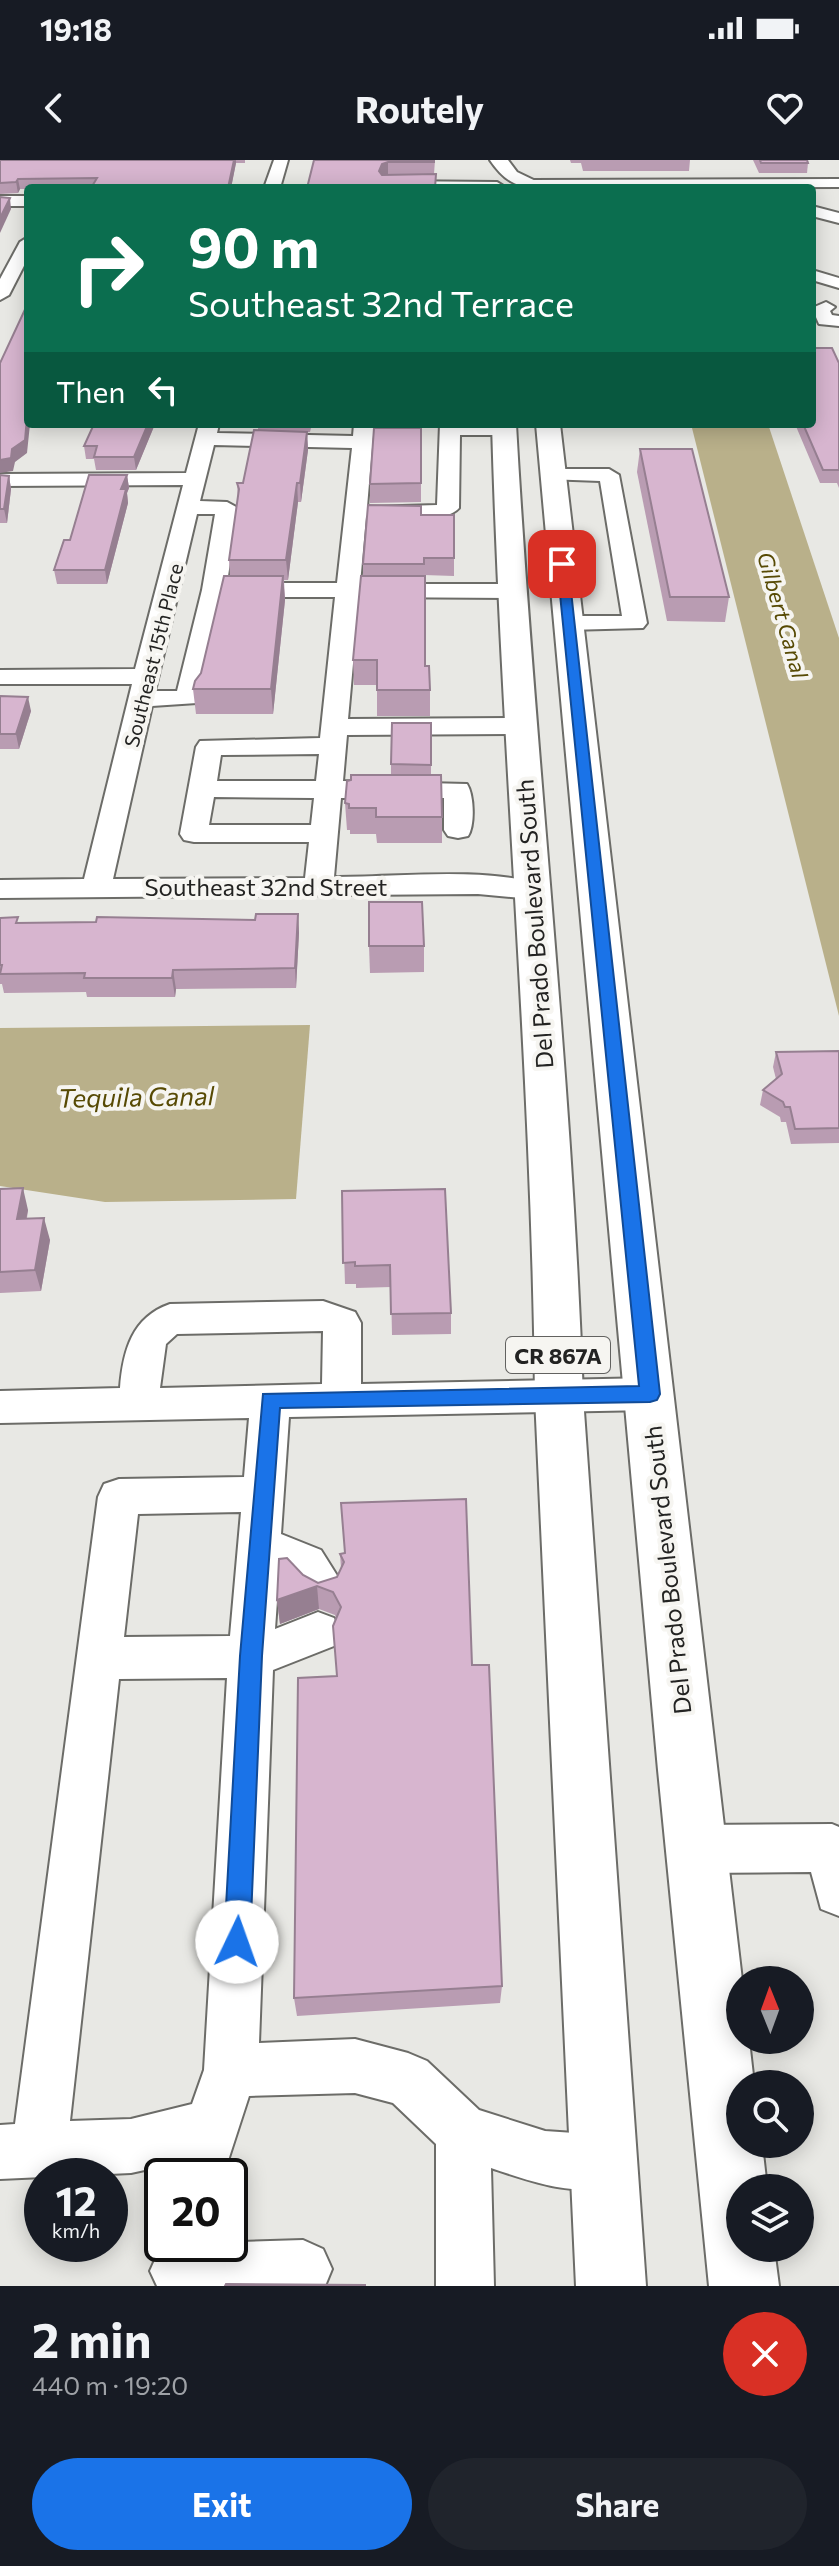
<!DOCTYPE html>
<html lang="en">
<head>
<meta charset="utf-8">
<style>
  body { margin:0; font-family:Commissioner,sans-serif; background:#20242c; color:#f1f3f6; height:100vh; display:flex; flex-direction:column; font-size:30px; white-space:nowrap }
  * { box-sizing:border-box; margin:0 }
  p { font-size:26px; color:#9ea1a6 }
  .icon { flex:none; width:44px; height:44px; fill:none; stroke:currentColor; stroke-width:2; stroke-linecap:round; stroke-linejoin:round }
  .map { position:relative; height:2126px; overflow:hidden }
  .drawer { display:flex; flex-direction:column; background:#171b24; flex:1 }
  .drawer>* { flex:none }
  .top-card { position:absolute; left:24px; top:24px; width:792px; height:244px; border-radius:8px; box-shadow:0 4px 20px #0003; background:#0b6e4f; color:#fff; overflow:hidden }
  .needle { width:52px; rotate:359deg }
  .buttons { position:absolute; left:726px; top:1806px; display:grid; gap:16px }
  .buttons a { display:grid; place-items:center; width:88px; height:88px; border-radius:50%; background:#171b24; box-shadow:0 4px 20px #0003; font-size:40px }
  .speed { position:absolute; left:24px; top:1998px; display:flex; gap:16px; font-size:40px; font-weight:700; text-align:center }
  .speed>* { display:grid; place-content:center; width:104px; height:104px; border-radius:50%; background:#171b24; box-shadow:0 4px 20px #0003; line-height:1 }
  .speed small { font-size:20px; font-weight:400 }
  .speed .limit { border:4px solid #111; border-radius:12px; background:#fff; color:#111 }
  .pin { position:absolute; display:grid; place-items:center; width:68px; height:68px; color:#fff; margin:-34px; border-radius:16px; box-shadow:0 4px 12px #0006 }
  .me { position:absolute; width:88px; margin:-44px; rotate:3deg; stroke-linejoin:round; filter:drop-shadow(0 0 6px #0008) }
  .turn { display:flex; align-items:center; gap:28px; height:168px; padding:0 32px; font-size:36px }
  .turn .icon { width:104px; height:104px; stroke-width:2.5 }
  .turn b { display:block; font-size:56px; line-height:68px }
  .then { display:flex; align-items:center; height:76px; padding:0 32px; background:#0003; gap:16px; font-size:30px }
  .round { display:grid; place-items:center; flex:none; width:84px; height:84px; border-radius:42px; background:#20242c }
  .head { display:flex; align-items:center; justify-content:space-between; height:136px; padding:0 32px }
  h1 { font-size:48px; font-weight:700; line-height:60px }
  .action { display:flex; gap:16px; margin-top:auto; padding:16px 32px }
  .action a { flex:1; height:92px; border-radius:48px; background:#1a73e8; color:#fff; font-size:32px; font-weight:700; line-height:92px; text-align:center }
  .action a+a { background:#20242c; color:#f1f3f6 }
  .status { display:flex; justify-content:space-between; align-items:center; height:56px; padding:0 40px; background:#171b24; direction:ltr }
  .status svg { height:22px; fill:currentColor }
  header { display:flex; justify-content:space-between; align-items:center; height:104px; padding:0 32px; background:#171b24; font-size:36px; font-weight:700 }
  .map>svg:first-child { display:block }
  .forest { fill:#b9b08a }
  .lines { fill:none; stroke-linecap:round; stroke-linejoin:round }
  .minor-casing { stroke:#6c6c68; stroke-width:4 }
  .major-casing { stroke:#6c6c68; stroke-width:4 }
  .minor { fill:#fff; fill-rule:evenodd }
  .major { fill:#fff; fill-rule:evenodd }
  .wall { fill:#b99cb2 }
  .shaded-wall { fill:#967f91 }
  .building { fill:#d7b5cf; stroke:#967f91; stroke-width:2 }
  .route { fill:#1a73e8; stroke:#114b97; stroke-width:2 }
  .labels { text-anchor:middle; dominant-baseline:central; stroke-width:8; stroke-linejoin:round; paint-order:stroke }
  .far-street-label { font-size:20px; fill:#232322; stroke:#f6f5f1 }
  .far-water-label { font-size:22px; font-style:italic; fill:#574a04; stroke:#f6f5f1 }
  .shield { fill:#f6f5f1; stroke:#626260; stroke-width:2 }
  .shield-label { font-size:22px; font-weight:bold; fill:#232322 }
  .street-label { font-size:24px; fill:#232322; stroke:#f6f5f1 }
  .water-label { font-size:26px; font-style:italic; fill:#574a04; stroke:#f6f5f1 }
</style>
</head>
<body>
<div class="status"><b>19:18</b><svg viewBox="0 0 49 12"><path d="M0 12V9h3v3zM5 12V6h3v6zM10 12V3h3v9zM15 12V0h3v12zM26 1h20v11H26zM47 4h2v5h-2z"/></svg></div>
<header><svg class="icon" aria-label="back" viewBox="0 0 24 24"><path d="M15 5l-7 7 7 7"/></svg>Routely<svg class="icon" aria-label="heart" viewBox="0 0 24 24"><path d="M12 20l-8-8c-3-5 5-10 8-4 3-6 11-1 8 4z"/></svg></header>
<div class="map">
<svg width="839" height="2126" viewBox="0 0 839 2126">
  <rect width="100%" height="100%" fill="#e8e8e4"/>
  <!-- forest -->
  <g class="forest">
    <path d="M691,264H768L839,478V856Z"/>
    <path d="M310,865L296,1039L105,1042L0,1026V868Z"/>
  </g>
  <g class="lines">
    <defs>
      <g id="minor">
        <path d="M274,0H288L280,28H264Z"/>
        <path d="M839,19V27L531,28L526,24L533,20Z"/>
        <path d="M390,21L497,22L505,27L384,28L385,23Z"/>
        <rect x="0" y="36" width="28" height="10"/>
        <path d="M812,46L839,53V63L812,56Z"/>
        <path d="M28,77V98L9,135L0,140V119L20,82Z"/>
        <path d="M812,110L839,118V128L812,120Z"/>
        <path d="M826,142L835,147L830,151L832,155L839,156V166L819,164L812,148Z"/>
        <path d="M199,264H219L217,273L353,276L354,264H374L367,347L437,345L440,264L512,265L515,269L512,273L505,275H460L459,348C445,364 386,362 366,357L360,424H511L519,426L523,431L519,436L511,438L359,437L348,559L521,558L530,560L534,566L530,572L521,574L347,575L343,621L467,624C474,635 475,665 468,676L458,678L448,676L444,670V638H341L334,717C402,717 477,707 543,724L548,730L543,736L533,739L478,734L0,738V720L84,719L132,524H0V510L135,509L183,325L0,326V314L186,313ZM214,285L352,288L337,423H227L238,348L227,342L200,341ZM197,354H215L202,430L177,531H155ZM224,437H335L320,578L200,581L196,587L180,674L184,680L194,682H309L305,718L113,719L152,546L197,543L201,538ZM319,594L316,621H217L221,595ZM214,637L314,638L311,665H209Z"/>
        <path d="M553,309H609L619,315L647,463L643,468L568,470L560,468L556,463L560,458L568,456H622L600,321L546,319L543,315Z"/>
        <path d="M323,1141L355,1152L361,1163V1224L650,1218L664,1223L670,1234L664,1245L650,1250L289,1257L281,1374L321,1390L343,1425L336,1439L321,1444C299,1436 299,1420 279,1412L275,1469L318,1452L334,1458L340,1472L334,1486L273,1510L259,1883L355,1879L408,1893L427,1901L479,1950L545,1971L604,1975L623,1984L632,2003L623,2022C581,2040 533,2022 491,2008L494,2126H436V1984L393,1943L355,1933L249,1936L223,2016H167L172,2004L131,2013L0,2019V1965L15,1964L98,1337L104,1324L119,1319L244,1317L249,1258L0,1263V1231L120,1228C123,1191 132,1157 170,1144ZM323,1171L322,1224L160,1228L166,1184L177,1174ZM241,1352L230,1476L124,1477L138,1354ZM227,1518L204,1910L192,1944L131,1959L70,1961L119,1519Z"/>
        <path d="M832,1664L839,1667V1756L821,1749L811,1712L696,1713L679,1706L672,1689L679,1672L696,1665Z"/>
        <path d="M303,2080L323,2089L332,2109L325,2126H157L150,2111L159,2091L175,2084Z"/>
      </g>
      <g id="major">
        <path d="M490,0H508L517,12L542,24L539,28C515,28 503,19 490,0Z"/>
        <path d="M492,264H516C534,589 572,912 583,1237L646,2126H576L535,1237C532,912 501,589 492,264Z"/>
        <path d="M536,264H560L742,1820L740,1880H749L754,1924H740V1984H762L767,2028H740V2088H774L779,2126H709L658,1610Z"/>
      </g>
    </defs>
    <!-- minor casing -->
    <use href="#minor" class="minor-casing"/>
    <!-- major casing -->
    <use href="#major" class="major-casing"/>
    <!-- minor -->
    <use href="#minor" class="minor"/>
    <!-- major -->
    <use href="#major" class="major"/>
  </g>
  <!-- wall -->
  <g class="wall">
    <path d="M0,0H245V3H236L231,28H28V29H20L18,33L0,34Z"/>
    <path d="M314,0H435L434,14H436V28H307Z"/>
    <path d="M570,0H690L689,11H583L581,3H571Z"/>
    <path d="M753,0H807L808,3L807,13H759Z"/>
    <path d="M839,203V328L837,323H820L795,264H812Z"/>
    <path d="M155,264L136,310H96L94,299H86L84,286Z"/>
    <path d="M258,264H317L316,268H311L310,272H307L308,290L301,342H298L288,420H284L285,440L273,554H196L193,529L201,513L230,416L229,400L238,339L237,323H243L258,270Z"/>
    <path d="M421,268V342L370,343V324Z"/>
    <path d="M640,289L729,437L725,462L667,461L637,312Z"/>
    <path d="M0,315L9,316L11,329L7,363H0Z"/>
    <path d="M127,315L129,328L127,333L128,343L107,424H57L54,410L70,380Z"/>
    <path d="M421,355H454V416L424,415L425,506L430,530V556H377V525H354L353,500L363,416V404Z"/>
    <path d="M0,536L31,551L19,589H0Z"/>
    <path d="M431,563V615L442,657V683H377L376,674H350V670H347L345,643L391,615V604Z"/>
    <path d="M298,754L299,773L296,828L176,829L175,837H87L86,832L4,833L2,824H0V758L19,763L255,760Z"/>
    <path d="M369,786H424V812L370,813Z"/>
    <path d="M839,891V983L791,984L786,962H781L780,957L760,945L763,930L776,919L773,907L776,892Z"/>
    <path d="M0,1029L28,1050L27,1058L50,1080L41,1131L0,1133Z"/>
    <path d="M342,1031L451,1153V1174L392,1175L391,1127L356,1128V1124H345Z"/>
    <path d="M340,1394L472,1505L502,1826L500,1843L297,1856L294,1838L337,1516L336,1458L335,1455L319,1449L280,1464L277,1440L303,1415L318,1423L337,1417L341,1408Z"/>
  </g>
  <!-- shaded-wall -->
  <g class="shaded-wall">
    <path d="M234,0H236V3L231,28H228Z"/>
    <path d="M388,2V18L382,20L379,11L382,4Z"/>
    <path d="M18,19L20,29L18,33L16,22Z"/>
    <path d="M10,38L11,49L0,73V58Z"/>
    <path d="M28,246V264H30L27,293L15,302L13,311L0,313V300L12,289Z"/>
    <path d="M148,264H155L136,310L134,297Z"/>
    <path d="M307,272L308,290L301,342L300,323Z"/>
    <path d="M127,315L129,328L127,333L128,343L107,424L105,410L121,329Z"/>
    <path d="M9,316L11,329L7,363L4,349Z"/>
    <path d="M297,323L298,342L288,420L286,400Z"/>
    <path d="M283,416L285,440L273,554L271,529Z"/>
    <path d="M28,537L31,551L19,589L16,574Z"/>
    <path d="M298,754L299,773L296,828L295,808Z"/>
    <path d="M173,810L176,829L175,837L172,818Z"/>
    <path d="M23,1028L28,1050L22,1080L17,1059Z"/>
    <path d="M44,1058L50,1080L41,1131L35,1110Z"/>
    <path d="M317,1426L319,1449L280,1464L277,1440Z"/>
  </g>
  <!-- building -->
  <g class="building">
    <path d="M0,0H234L228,28H91L97,18L18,19L16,22L0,23Z"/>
    <path d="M314,0H434V2H388L382,4L379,11L382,15L436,14L435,28H307Z"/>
    <path d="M760,0H807L808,3H761Z"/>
    <path d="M0,37L10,38L0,58Z"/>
    <path d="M28,143V246L25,280L12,289L11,298L0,300V203Z"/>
    <path d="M812,188H832L839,203V310H823L803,264H812Z"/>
    <path d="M94,264H148L134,297H94L97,286H84Z"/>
    <path d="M374,268H421V323L370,324Z"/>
    <path d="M254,270L307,272L300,323H297L286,400H229L239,329L237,323H243Z"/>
    <path d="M640,289H692L729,437H670Z"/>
    <path d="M0,315L9,316L4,349H0Z"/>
    <path d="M89,315H127L121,329H126L105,410H54L64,380H70Z"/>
    <path d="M368,345L421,346V355H454V398H424V404H363Z"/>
    <path d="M224,416H283L271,529H193L195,521L201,513Z"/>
    <path d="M361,416H425V506H429L430,530H377V500H353Z"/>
    <path d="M0,536L28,537L16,574H0Z"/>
    <path d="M392,563H431V605L391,604Z"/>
    <path d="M351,615H441L442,657H376V648H349V644L345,643L347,621L351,620Z"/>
    <path d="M369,742H422L424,786H369Z"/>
    <path d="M256,754H298L295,808L173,810L172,818H84L85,813L0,814L2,805H0V758L18,757L16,763L96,762L97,757L255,760Z"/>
    <path d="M839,891V968L795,969L790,947H785L783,942L763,930L782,914L776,892Z"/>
    <path d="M23,1028L17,1059L44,1058L35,1110L0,1112V1029Z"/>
    <path d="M445,1029L451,1153L391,1154L390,1105L355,1106V1102L343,1103L342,1031Z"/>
    <path d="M466,1339L472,1505H489L502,1826L294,1838L298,1518L337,1516L333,1466L341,1447L333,1432L317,1426L277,1440L279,1399L287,1398L303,1415L318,1423L337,1417L344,1402L340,1394L345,1393L341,1343Z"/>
    <path d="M226,2124L365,2125V2126H225Z"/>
  </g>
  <!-- route -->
  <path class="route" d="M562,400L568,404L660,1234L657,1240L650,1242L280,1248L262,1496L250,1782L246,1791L237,1795L228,1791L224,1782L240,1496L263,1234L639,1226L557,404Z"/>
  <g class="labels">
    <!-- far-street labels -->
    <g class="far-street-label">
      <text transform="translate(153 495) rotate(-76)">Southeast 15th Place</text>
    </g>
    <!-- far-water labels -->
    <g class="far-water-label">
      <text transform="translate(783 455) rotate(74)">Gilbert Canal</text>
    </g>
    <!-- shield labels -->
    <rect class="shield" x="506" y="1177" width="104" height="36" rx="6"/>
    <g class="shield-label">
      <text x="558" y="1195">CR 867A</text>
    </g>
    <!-- street labels -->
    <g class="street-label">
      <text x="266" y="726">Southeast 32nd Street</text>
      <text transform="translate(534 764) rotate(-94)">Del Prado Boulevard South</text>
      <text transform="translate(667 1410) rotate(-96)">Del Prado Boulevard South</text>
    </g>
    <!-- water labels -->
    <g class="water-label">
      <text transform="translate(136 936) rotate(-1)">Tequila Canal</text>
    </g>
  </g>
</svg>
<div class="buttons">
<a><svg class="needle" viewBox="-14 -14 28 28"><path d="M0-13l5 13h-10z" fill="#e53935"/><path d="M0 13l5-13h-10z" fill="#9ea1a6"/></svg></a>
<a><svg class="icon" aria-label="search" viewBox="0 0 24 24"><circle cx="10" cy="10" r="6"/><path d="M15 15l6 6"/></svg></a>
<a><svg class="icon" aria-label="layers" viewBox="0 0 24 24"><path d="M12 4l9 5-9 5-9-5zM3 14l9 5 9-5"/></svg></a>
</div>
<div class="speed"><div>12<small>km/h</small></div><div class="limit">20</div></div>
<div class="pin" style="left:562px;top:404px;background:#d93025"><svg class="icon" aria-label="arrive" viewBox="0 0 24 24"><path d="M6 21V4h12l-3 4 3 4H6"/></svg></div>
<svg class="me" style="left:237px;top:1782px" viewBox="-20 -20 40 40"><circle r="19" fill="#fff"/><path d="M0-13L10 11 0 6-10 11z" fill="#1a73e8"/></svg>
<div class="top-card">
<div class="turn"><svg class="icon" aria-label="right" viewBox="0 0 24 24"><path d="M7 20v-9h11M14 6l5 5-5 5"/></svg><div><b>90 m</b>Southeast 32nd Terrace</div></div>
<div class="then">Then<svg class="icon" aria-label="left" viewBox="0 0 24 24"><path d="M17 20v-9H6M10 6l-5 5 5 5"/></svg></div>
</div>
</div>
<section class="drawer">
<div class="head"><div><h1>2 min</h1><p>440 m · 19:20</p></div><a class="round" style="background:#d93025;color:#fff"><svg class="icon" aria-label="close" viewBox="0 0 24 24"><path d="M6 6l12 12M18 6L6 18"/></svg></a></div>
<div class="action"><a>Exit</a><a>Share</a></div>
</section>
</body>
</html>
